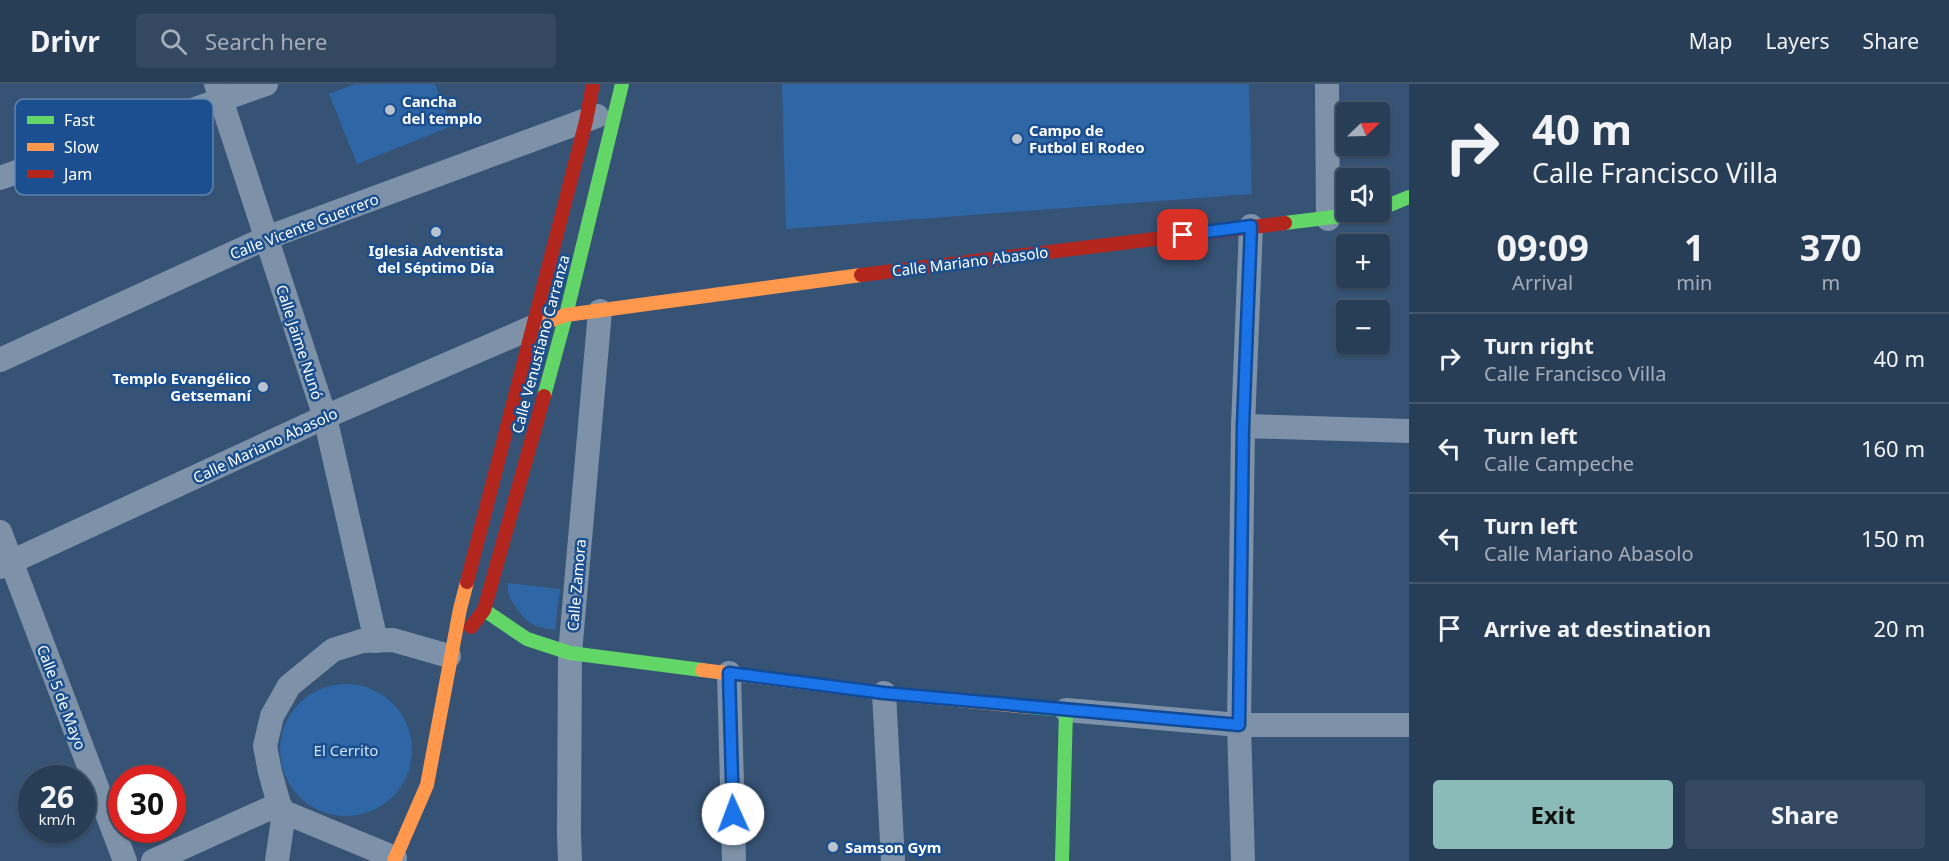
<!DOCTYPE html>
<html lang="en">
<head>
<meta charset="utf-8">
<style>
  body { margin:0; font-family:"Noto Sans",sans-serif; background:#344961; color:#f1f3f6; height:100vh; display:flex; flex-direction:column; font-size:22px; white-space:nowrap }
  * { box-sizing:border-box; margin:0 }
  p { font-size:20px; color:#a5aeba }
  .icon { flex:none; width:33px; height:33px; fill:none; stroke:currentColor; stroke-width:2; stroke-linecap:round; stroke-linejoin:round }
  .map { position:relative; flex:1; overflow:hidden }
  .panel { display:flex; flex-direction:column; background:#283e57; width:540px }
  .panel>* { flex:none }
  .hud { background:#283e57; color:#f1f3f6; overflow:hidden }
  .needle { width:39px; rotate:67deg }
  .tools { position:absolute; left:1336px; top:18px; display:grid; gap:12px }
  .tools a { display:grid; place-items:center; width:54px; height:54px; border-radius:6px; background:#283e57; box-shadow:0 2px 4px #0004,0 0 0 2px #44576d; font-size:30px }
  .speed { position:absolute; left:18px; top:681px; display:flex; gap:12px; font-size:30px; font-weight:700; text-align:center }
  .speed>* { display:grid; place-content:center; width:78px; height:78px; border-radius:50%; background:#283e57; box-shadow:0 2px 4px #0004,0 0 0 2px #44576d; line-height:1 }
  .speed small { font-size:15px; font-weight:400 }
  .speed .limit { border:9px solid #d22; background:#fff; color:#111 }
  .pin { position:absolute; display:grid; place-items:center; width:51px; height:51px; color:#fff; margin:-26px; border-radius:12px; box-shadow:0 3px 9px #0006 }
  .me { position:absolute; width:66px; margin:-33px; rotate:358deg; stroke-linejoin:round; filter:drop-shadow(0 0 4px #0008) }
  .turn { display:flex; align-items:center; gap:21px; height:126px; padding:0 24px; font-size:27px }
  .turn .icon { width:78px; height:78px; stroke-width:2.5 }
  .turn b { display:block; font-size:42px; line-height:51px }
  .eta { display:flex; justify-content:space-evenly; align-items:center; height:102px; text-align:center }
  .eta b { font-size:36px; font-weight:700; line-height:42px }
  .cta { display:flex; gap:12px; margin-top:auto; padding:12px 24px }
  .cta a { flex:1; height:69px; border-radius:6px; background:#8bbbb9; color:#111; font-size:24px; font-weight:700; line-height:69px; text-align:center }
  .cta a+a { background:#344961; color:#f1f3f6 }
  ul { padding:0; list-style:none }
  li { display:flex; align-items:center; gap:18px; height:90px; padding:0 24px; border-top:2px solid #44576d }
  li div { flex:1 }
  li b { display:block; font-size:22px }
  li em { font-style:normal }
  header { display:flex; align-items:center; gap:36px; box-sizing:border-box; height:84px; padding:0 30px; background:#283e57; border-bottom:2px solid #44576d }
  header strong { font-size:28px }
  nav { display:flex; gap:33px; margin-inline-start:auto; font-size:21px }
  .search { width:420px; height:54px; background:#344961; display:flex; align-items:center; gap:15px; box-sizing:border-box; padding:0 21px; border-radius:6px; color:#a5aeba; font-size:22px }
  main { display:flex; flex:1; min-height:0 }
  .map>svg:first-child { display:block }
  .green { fill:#2f66a5 }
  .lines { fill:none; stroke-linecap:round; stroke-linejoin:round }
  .street { stroke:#7d92a8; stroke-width:24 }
  .fast { stroke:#63d668; stroke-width:14 }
  .slow { stroke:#ff974d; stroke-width:14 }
  .jam { stroke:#b3261e; stroke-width:14 }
  .route-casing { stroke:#114b97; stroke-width:15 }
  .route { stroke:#1a73e8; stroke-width:10 }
  .poi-dot { fill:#b9c2ce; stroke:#1b4f8f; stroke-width:2 }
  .labels { text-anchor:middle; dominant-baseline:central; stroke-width:5; stroke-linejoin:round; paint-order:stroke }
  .poi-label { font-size:15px; font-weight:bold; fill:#fff; stroke:#1b4f8f; text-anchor:start }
  .street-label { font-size:15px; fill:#fff; stroke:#1b4f8f }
  .park-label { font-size:15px; fill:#cfe3fa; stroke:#1b4f8f }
  .key { fill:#1b4f8f; stroke:#5f84b1; stroke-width:1.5 }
  .key-label { font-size:16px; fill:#fff }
</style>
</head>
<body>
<header>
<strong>Drivr</strong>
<div class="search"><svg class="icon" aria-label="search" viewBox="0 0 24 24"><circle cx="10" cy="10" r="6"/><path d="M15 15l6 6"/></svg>Search here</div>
<nav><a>Map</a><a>Layers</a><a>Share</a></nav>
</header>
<main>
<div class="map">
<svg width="1409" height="777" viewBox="0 0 1409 777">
  <rect width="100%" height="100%" fill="#365274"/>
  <!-- green -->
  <g class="green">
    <path d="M355,0H435L452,42L357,80L329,10Z"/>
    <path d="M782,0H1249L1252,110L786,145Z"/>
    <path d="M508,499L560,505L555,546C534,543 527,540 515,522C509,513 507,510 508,499Z"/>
    <circle cx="346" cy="666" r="66"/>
  </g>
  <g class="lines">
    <!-- street -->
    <g class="street">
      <path d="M216,0L325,333L376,557"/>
      <path d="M1327,0L1328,135"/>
      <path d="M0,94L266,0"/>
      <path d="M0,276L266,154L597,32"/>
      <path d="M1243,342L1409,347"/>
      <path d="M0,448L125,777"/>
      <path d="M0,483L325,333L533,243"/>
      <path d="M729,589L734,777"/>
      <path d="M884,609L893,777"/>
      <path d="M1066,626L1239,641H1409"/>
      <path d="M395,774L284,728L279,720L270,688L265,662L272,632L289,602L333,566L362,557L393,556L449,572"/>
      <path d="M153,777L279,720"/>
      <path d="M277,777L284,728"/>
      <path d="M570,777L569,750L570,569L600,227"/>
      <path d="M1243,777L1239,641L1243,342L1251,142"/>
    </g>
    <!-- fast -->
    <g class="fast">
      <path d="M1380,125L1409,113"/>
      <path d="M1285,139L1374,128"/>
      <path d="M544,312L566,231L622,0"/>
      <path d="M484,526L527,555L570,569L702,586"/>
      <path d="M1029,623L1066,626L1062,777"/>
    </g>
    <!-- slow -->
    <g class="slow">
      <path d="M533,243L566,231L861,191"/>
      <path d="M702,586L884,609L1029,623"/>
      <path d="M394,777L427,701L460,525L467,498"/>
    </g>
    <!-- jam -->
    <g class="jam">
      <path d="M861,191L1285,139"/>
      <path d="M467,498L586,37L593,0"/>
      <path d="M471,543L484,526L544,312"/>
    </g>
  </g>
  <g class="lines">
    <defs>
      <path id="route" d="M733,730L729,589L884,609L1239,641L1243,342L1251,142L1183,151"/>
    </defs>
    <!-- route casing -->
    <use href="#route" class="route-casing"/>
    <!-- route -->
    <use href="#route" class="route"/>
  </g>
  <!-- markers -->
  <g class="poi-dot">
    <circle cx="390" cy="26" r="6"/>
    <circle cx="1017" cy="55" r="6"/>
    <circle cx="436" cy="148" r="6"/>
    <circle cx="263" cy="303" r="6"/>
    <circle cx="833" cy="763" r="6"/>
  </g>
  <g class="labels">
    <!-- poi labels -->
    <g class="poi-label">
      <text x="402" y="17">Cancha<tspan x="402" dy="17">del templo</tspan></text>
      <text x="1029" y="46">Campo de<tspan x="1029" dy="17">Futbol El Rodeo</tspan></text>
      <text x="436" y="166" text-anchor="middle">Iglesia Adventista<tspan x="436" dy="17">del Séptimo Día</tspan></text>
      <text x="251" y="294" text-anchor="end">Templo Evangélico<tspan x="251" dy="17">Getsemaní</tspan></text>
      <text x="845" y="763">Samson Gym</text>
    </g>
    <!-- street labels -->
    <g class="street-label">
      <text transform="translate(304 142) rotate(-21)">Calle Vicente Guerrero</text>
      <text transform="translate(970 177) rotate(-7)">Calle Mariano Abasolo</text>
      <text transform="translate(300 258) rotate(72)">Calle Jaime Nunó</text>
      <text transform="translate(540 260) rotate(-75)">Calle Venustiano Carranza</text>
      <text transform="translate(265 361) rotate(-25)">Calle Mariano Abasolo</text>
      <text transform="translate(576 501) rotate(-85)">Calle Zamora</text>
      <text transform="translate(62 613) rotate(69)">Calle 5 de Mayo</text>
    </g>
    <!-- park labels -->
    <g class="park-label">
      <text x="346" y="666">El Cerrito</text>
    </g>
  </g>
  <!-- legend -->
  <rect x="15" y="15" width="198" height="96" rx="9" class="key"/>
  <rect x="27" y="32" width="27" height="8" fill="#63d668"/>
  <rect x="27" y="59" width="27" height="8" fill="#ff974d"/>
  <rect x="27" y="86" width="27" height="8" fill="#b3261e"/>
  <g class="key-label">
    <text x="64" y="42">Fast</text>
    <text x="64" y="69">Slow</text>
    <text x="64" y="96">Jam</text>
  </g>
</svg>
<div class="tools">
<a><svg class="needle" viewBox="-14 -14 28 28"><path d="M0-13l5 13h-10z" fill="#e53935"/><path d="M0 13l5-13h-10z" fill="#a5aeba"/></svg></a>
<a><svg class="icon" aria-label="sound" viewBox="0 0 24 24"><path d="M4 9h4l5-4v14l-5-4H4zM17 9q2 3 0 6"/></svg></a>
<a>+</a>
<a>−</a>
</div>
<div class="speed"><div>26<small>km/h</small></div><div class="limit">30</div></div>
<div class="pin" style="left:1183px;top:151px;background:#d93025"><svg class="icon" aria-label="arrive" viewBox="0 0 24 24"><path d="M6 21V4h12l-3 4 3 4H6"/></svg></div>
<svg class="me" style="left:733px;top:730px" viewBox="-20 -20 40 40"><circle r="19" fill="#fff"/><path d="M0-13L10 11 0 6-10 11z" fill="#1a73e8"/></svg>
</div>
<section class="panel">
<div class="hud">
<div class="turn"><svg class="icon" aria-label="right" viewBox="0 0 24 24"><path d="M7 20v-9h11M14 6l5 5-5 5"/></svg><div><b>40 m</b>Calle Francisco Villa</div></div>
</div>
<div class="eta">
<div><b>09:09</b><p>Arrival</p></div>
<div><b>1</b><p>min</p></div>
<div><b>370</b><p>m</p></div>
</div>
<ul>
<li><svg class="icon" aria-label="right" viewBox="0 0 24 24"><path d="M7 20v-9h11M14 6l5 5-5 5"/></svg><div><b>Turn right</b><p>Calle Francisco Villa</p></div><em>40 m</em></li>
<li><svg class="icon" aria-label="left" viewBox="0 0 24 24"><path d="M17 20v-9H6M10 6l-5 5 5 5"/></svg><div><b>Turn left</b><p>Calle Campeche</p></div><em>160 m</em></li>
<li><svg class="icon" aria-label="left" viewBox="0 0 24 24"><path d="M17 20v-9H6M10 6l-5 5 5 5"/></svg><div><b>Turn left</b><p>Calle Mariano Abasolo</p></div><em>150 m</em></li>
<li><svg class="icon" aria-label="arrive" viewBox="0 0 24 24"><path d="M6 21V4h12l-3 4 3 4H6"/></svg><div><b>Arrive at destination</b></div><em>20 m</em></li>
</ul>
<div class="cta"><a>Exit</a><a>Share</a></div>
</section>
</main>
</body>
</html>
